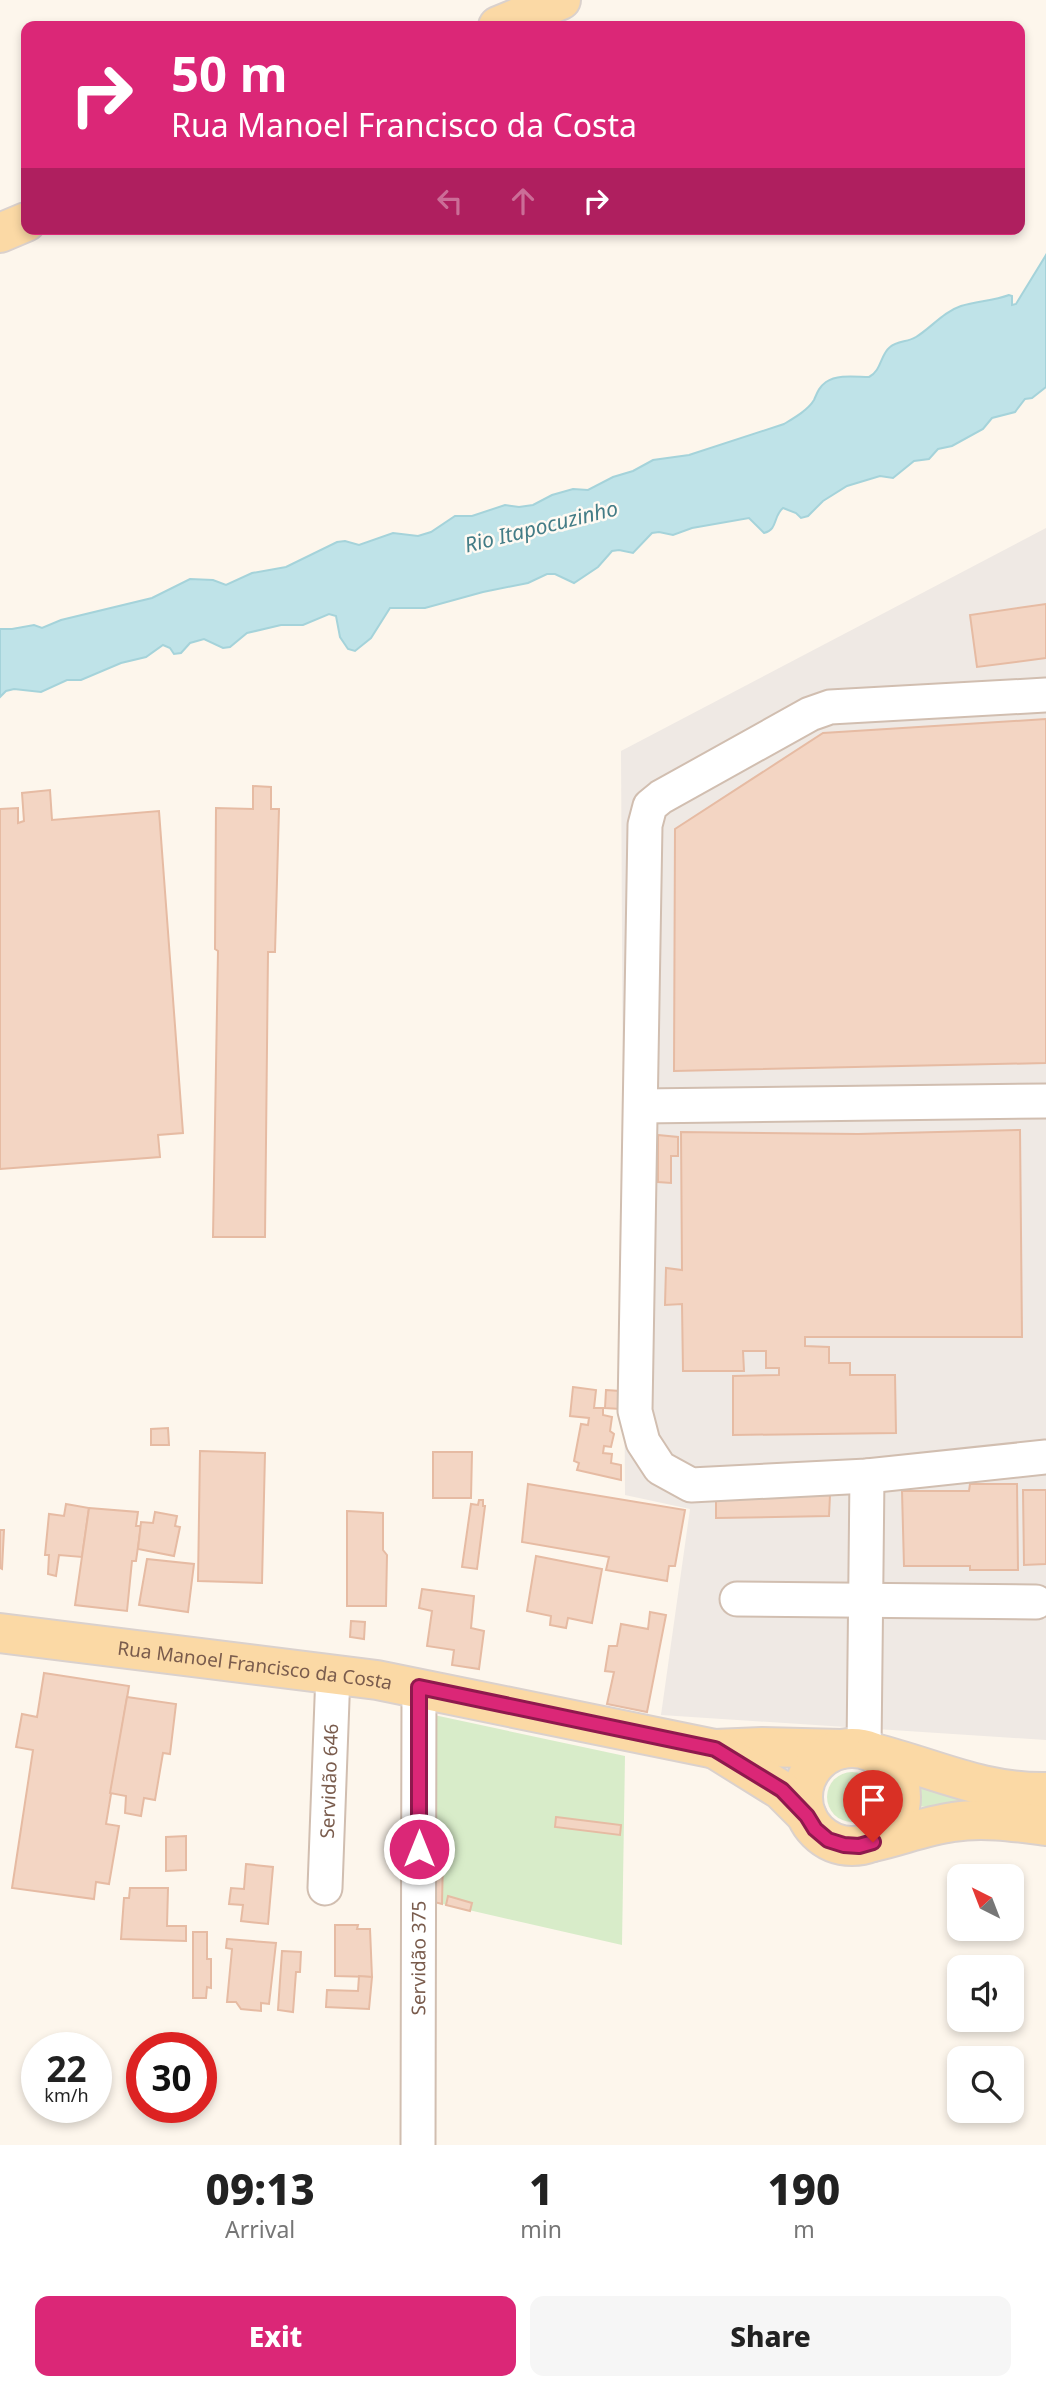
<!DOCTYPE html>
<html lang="en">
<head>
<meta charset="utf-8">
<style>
  body { margin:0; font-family:"Noto Sans",sans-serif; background:#f6f6f6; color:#222; height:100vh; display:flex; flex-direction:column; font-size:26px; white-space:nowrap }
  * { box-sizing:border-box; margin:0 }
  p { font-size:23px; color:#767676 }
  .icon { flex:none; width:38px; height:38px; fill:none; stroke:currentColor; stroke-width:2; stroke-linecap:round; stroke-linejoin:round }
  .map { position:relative; height:2145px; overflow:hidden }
  .sheet { display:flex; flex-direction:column; background:#fff; flex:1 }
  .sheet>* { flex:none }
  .banner { position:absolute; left:21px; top:21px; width:1004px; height:214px; border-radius:14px; box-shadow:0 4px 10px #0003; background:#db2777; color:#fff; overflow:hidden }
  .needle { width:46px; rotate:318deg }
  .fabs { position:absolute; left:947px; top:1864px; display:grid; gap:14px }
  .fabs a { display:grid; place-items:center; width:77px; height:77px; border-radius:14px; background:#fff; box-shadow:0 4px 10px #0003; font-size:35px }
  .speed { position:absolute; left:21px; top:2032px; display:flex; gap:14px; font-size:35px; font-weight:700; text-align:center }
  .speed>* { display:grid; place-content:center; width:91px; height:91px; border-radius:50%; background:#fff; box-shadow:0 4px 10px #0003; line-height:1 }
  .speed small { font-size:18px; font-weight:400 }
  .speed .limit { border:10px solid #d22; background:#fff; color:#111 }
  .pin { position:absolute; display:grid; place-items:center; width:60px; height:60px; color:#fff; margin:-72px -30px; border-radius:50% 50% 50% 0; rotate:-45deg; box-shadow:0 0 7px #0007 }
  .pin .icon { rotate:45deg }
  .me { position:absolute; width:77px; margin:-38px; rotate:0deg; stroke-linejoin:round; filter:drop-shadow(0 0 5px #0008) }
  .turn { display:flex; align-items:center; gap:24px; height:147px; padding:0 35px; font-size:32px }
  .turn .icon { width:91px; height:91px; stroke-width:2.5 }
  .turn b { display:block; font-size:49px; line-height:60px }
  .lanes { display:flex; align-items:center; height:66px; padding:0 35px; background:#0003; justify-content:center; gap:35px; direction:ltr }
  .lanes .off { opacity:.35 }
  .eta { display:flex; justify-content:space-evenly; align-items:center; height:119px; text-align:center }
  .eta b { font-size:42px; font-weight:800; line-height:49px }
  .primary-button { display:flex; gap:14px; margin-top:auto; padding:14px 35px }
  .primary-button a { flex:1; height:80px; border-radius:14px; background:#db2777; color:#fff; font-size:28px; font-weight:800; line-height:80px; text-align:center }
  .primary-button a+a { background:#f6f6f6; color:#222 }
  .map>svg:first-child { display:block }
  .industrial { fill:#efe9e4 }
  .green { fill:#d8ecc9 }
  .water { fill:#bfe3e8; stroke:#a5d3da; stroke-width:2 }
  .building { fill:#f3d5c3; stroke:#e6bba3; stroke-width:2 }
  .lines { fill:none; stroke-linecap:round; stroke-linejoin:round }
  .minor-casing { stroke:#d1beb0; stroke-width:37 }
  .major-casing { stroke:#dad1cd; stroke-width:42 }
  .minor { stroke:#fff; stroke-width:33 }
  .major { stroke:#fbd9a5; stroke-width:38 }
  .route-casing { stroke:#8e194d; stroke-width:18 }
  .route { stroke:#db2777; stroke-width:12 }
  .labels { text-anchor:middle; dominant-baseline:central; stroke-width:5; stroke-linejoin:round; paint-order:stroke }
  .street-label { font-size:19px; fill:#7a5c4d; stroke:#fffaf3 }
  .water-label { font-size:21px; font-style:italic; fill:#437c86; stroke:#fffaf3 }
</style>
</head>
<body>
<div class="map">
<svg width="1046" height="2145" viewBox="0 0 1046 2145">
  <rect width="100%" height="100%" fill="#fdf6ec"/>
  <!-- industrial -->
  <path class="industrial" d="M1046,528V1740L661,1715L690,1509L625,1495L621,751Z"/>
  <!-- green -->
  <g class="green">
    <path d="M434,1715L625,1756L622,1945L434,1902Z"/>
    <circle cx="852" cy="1797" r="25"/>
    <path d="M921,1784L1006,1805L941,1809L918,1806Z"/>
  </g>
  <!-- water -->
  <path class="water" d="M1046,255V387L1032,398L1025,399L1015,412L992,418L983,429L952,446L938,449L929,459L914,461L893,478L880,476L847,486L823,501L808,516L801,518L796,513L783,508C773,516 778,530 764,533L749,518L692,528L673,535L659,532L652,533L633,553L619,550L612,551L598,567L574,583L555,574H547L528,583L483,592L425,608H390L371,638L355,651L348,649L340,637L336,616L329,614L303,625H281L247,633L230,647L223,648L204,639L190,643L181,653L174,654L170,648L163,645L146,657L121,663L81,680H67L41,692L14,689L6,691L0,697V629H12L34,625L42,628L61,620L152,598L190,579L213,580L226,585L252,573L286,567L337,542L345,541L359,545L393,533L418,536L431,532L455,516H472L505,505L519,507L533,505L552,495L573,489L588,490L613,477L633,471L653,460L689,455L784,424C794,418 808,410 814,400C817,393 819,387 826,382C838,374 856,377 869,377C882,370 880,355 890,347C897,341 908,342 916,337C931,328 943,312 961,306C977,301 993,301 1009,295L1012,296V305L1016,304Z"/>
  <!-- building -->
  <g class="building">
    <path d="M1046,604V658L977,667L970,615Z"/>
    <path d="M1046,719V1063L674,1071L675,829L823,733Z"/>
    <path d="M253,786L271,787V809H279L275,952H268L265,1237H213L218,951L215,949L216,808L253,809Z"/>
    <path d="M50,790L52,820L159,811L183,1133L158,1135L160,1157L0,1169V809L18,808V823L24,821L22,793Z"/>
    <path d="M1020,1130L1022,1337H805V1346L829,1347V1363H850V1375H895L896,1433L733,1435V1376L779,1375V1368H766V1351H743L744,1371H683L682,1304L665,1305L666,1268L682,1270L681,1132L858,1134Z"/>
    <path d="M658,1135L678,1137V1156H671V1183L658,1182Z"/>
    <path d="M573,1387L596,1390L594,1408H603V1415L612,1417L610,1431L614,1434L611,1447L604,1446L603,1453L612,1454L611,1463L621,1465V1480L577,1470L579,1463L574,1461L581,1424L588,1425L589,1418L570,1416Z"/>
    <path d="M606,1390L620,1391V1409L605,1408Z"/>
    <path d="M168,1428L169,1445H151V1429Z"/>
    <path d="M200,1451L265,1453L262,1583L198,1581Z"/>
    <path d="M433,1452H472L471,1498H433Z"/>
    <path d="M528,1484L685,1510L675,1566H669L667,1581L606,1570L609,1557L522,1542Z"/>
    <path d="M970,1484H1017L1018,1570H970V1566H904L902,1491H969Z"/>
    <path d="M1023,1490H1046V1564L1024,1565Z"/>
    <path d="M830,1495L829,1516L716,1518V1496Z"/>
    <path d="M479,1500H483V1506H485L477,1569L462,1567L471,1504L478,1505Z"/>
    <path d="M66,1504L89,1508L82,1557L59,1555L56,1576L48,1574L49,1555H45L49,1514L64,1516Z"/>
    <path d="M89,1508L138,1512L136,1526H141L136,1561H132L127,1611L75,1605Z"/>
    <path d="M347,1511L383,1513V1550L387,1555L386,1606H347Z"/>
    <path d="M155,1512L177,1516L175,1526L180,1527L174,1556L138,1549L141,1522L153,1523Z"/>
    <path d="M0,1530H4L2,1569L0,1568Z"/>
    <path d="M536,1556L602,1569L592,1623L568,1618L566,1628L550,1625L551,1616L527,1611Z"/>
    <path d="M147,1559L194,1564L188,1612L139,1605Z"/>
    <path d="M422,1589L474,1596L471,1628L484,1631L479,1669L452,1665L454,1650L427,1646L432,1611L419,1608Z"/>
    <path d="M650,1612L666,1615L647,1712L607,1704L614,1672L605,1671L609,1646H617L621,1624L648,1629Z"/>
    <path d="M351,1621L365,1622L364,1639L350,1637Z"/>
    <path d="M44,1673L129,1686L106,1824L119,1826L109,1884L96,1882L94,1899L12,1888L33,1750L16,1747L22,1714L37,1717Z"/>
    <path d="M127,1697L176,1704L170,1754L163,1753L155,1800L144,1798L141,1816L125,1813L126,1796L110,1793Z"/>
    <path d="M556,1817L621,1825L620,1835L555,1827Z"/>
    <path d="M186,1836V1870L166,1871V1837Z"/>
    <path d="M433,1858H443L442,1904L434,1902Z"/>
    <path d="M246,1864L273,1867L268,1924L241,1921L243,1905L229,1904L231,1888L244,1889Z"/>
    <path d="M130,1888H168L167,1926H186V1941L121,1939L124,1898H129Z"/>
    <path d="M448,1896L472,1903L470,1911L446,1905Z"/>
    <path d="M335,1925H358L357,1929H370L372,1977L335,1976Z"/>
    <path d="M193,1932H207V1959H211V1988L207,1987L206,1998H193Z"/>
    <path d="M227,1939L276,1943L269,2004L261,2003V2011L241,2009L236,2002H227L232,1949L226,1948Z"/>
    <path d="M282,1951L301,1952L300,1972H296L293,2012L278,2010Z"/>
    <path d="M359,1976L372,1977L369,2009L326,2007L327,1990L358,1991Z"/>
  </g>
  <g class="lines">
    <defs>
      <g id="minor">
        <path d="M1046,695L830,707L810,714L661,797L650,806L645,825L635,1411L643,1442L660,1468L691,1485L867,1476L1046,1457"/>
        <path d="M641,1106L1046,1101"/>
        <path d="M737,1599L1036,1602"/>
        <path d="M864,1750L867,1476"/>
        <path id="s1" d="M325,1888L333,1673"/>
        <path id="s2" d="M418,2145L419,1687"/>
      </g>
      <g id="major">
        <path d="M498,26L561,0"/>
        <path d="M0,233L26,222"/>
        <path id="s3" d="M0,1633L377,1680L715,1749L762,1747L842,1749"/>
        <circle cx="852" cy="1797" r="49"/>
        <path d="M715,1749L781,1790L807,1816"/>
        <path d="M874,1753C934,1768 981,1793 1046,1792"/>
        <path d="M873,1842C900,1836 925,1826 953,1822C983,1817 1016,1822 1046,1826"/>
      </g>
    </defs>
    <!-- minor casing -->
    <use href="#minor" class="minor-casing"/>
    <!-- major casing -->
    <use href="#major" class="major-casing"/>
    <!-- minor -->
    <use href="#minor" class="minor"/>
    <!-- major -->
    <use href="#major" class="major"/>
  </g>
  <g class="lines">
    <defs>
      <path id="route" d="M419,1849V1687L715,1749L782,1790L807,1816L815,1829L828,1840L844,1845L859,1846L873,1842"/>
    </defs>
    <!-- route casing -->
    <use href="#route" class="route-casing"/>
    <!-- route -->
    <use href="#route" class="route"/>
  </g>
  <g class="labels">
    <!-- street labels -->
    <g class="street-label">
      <text stroke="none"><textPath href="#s3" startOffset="257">Rua Manoel Francisco da Costa</textPath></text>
      <text stroke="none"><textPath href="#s1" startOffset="107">Servidão 646</textPath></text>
      <text stroke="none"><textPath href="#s2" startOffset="187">Servidão 375</textPath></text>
    </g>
    <!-- water labels -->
    <g class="water-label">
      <text transform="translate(541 526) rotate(-14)">Rio Itapocuzinho</text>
    </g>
  </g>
</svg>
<div class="fabs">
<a><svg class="needle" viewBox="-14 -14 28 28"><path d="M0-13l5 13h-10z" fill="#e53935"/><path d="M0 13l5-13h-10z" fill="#767676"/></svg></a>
<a><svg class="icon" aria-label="sound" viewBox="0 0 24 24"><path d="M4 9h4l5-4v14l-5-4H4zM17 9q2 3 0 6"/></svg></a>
<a><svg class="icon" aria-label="search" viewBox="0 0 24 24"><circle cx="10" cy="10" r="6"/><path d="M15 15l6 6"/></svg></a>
</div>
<div class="speed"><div>22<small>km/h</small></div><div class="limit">30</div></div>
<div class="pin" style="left:873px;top:1842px;background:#d93025"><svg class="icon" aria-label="arrive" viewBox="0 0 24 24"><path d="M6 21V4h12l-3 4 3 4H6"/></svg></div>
<svg class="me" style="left:419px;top:1849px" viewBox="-20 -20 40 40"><circle r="17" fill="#db2777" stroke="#fff" stroke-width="3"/><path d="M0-11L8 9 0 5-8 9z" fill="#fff"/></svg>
<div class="banner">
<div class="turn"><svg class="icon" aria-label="right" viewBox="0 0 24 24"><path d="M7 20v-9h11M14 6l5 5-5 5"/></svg><div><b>50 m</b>Rua Manoel Francisco da Costa</div></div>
<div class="lanes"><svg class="icon off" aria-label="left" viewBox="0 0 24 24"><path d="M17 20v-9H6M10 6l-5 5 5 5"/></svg><svg class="icon off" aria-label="ahead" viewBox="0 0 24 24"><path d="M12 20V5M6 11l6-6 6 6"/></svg><svg class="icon" aria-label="right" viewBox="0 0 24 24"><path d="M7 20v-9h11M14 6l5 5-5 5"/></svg></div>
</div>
</div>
<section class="sheet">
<div class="eta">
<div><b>09:13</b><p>Arrival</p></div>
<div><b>1</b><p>min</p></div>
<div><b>190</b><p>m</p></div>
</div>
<div class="primary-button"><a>Exit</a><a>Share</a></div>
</section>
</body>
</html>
